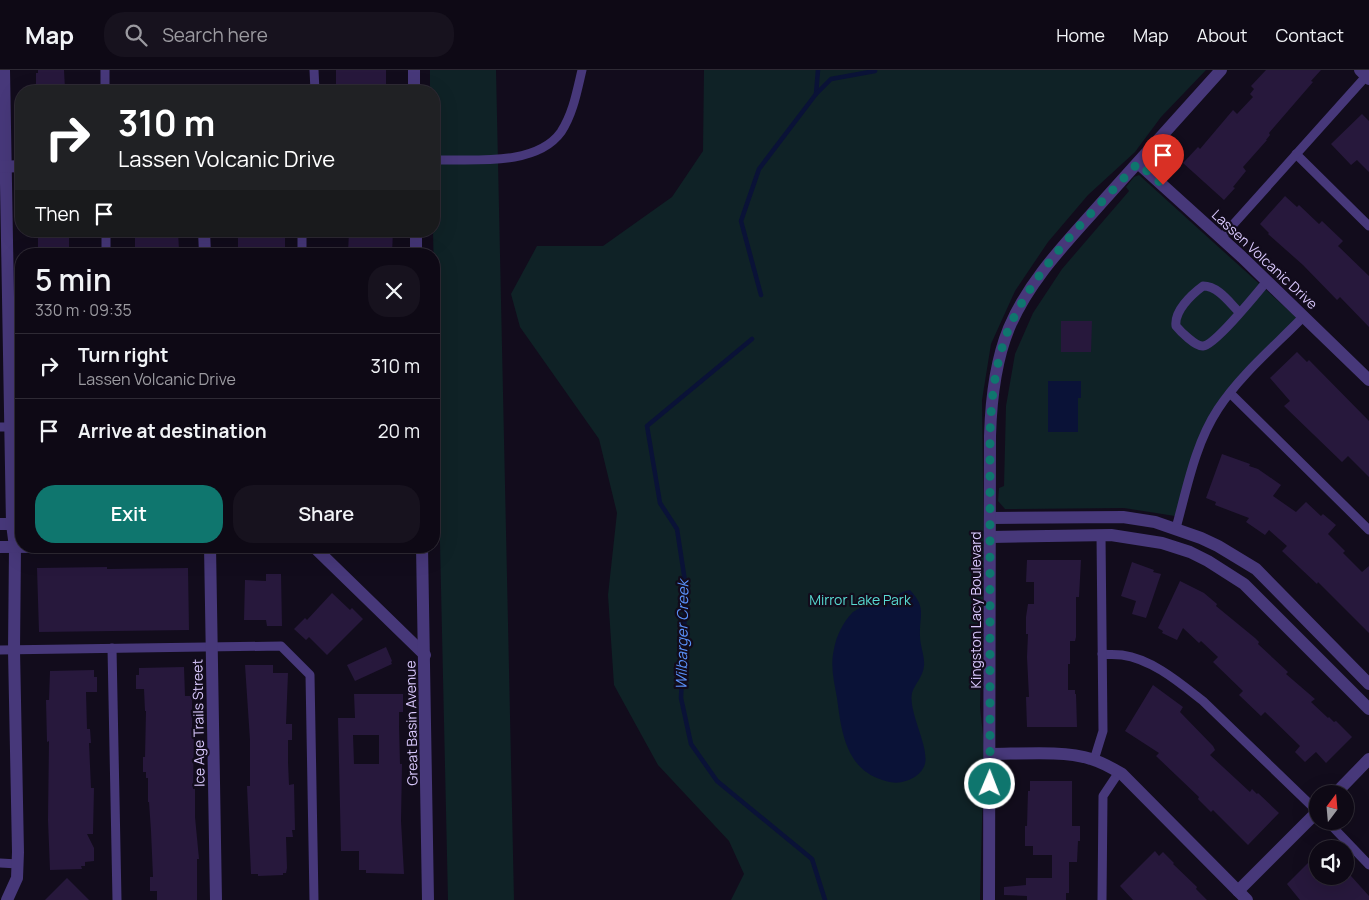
<!DOCTYPE html>
<html lang="en">
<head>
<meta charset="utf-8">
<style>
  body { margin:0; font-family:Manrope,sans-serif; background:#17121e; color:#f1f3f6; height:100vh; display:flex; flex-direction:column; font-size:19px; white-space:nowrap }
  * { box-sizing:border-box; margin:0 }
  p { font-size:16px; color:#9b9aa0 }
  .icon { flex:none; width:28px; height:28px; fill:none; stroke:currentColor; stroke-width:2; stroke-linecap:round; stroke-linejoin:round }
  .map { position:relative; flex:1; overflow:hidden }
  .panel { position:absolute; left:15px; top:178px; width:425px; height:305px; display:flex; flex-direction:column; background:#0e0915; border-radius:20px; box-shadow:0 5px 20px #0002,0 0 0 1px #2e2a34 }
  .panel>* { flex:none }
  .top-card { position:absolute; left:15px; top:15px; width:425px; height:152px; border-radius:20px; box-shadow:0 5px 20px #0002,0 0 0 1px #2e2a34; background:#202124; color:#fff; overflow:hidden }
  .needle { width:32px; rotate:16deg }
  .fabs { position:absolute; left:1309px; top:715px; display:grid; gap:10px }
  .fabs a { display:grid; place-items:center; width:45px; height:45px; border-radius:50%; background:#0e0915; box-shadow:0 5px 20px #0002,0 0 0 1px #2e2a34; font-size:25px }
  .pin { position:absolute; display:grid; place-items:center; width:42px; height:42px; color:#fff; margin:-51px -21px; border-radius:50% 50% 50% 0; rotate:-45deg; box-shadow:0 0 5px #0007 }
  .pin .icon { rotate:45deg }
  .me { position:absolute; width:55px; margin:-28px; rotate:1deg; stroke-linejoin:round; filter:drop-shadow(0 0 4px #0008) }
  .turn { display:flex; align-items:center; gap:18px; height:105px; padding:0 20px; font-size:22px }
  .turn .icon { width:65px; height:65px; stroke-width:2.5 }
  .turn b { display:block; font-size:35px; line-height:42px }
  .then { display:flex; align-items:center; height:48px; padding:0 20px; background:#0003; gap:10px; font-size:19px }
  .round { display:grid; place-items:center; flex:none; width:52px; height:52px; border-radius:20px; background:#17121e }
  .head { display:flex; align-items:center; justify-content:space-between; height:85px; padding:0 20px }
  h1 { font-size:30px; font-weight:600; line-height:38px }
  .cta { display:flex; gap:10px; margin-top:auto; padding:10px 20px }
  .cta a { flex:1; height:58px; border-radius:20px; background:#0f766e; color:#fff; font-size:20px; font-weight:600; line-height:58px; text-align:center }
  .cta a+a { background:#17121e; color:#f1f3f6 }
  ul { padding:0; list-style:none }
  li { display:flex; align-items:center; gap:15px; height:65px; padding:0 20px; border-top:1px solid #2e2a34 }
  li div { flex:1 }
  li b { display:block; font-size:19px }
  li em { font-style:normal }
  header { display:flex; align-items:center; gap:30px; box-sizing:border-box; height:70px; padding:0 25px; background:#0e0915; border-bottom:1px solid #2e2a34 }
  header strong { font-size:24px }
  nav { display:flex; gap:28px; margin-inline-start:auto; font-size:18px }
  .search { width:350px; height:45px; background:#17121e; display:flex; align-items:center; gap:12px; box-sizing:border-box; padding:0 18px; border-radius:20px; color:#9b9aa0; font-size:19px }
  .map>svg:first-child { display:block }
  .green { fill:#0f2226 }
  .water { fill:#0a1237 }
  .lines { fill:none; stroke-linecap:round; stroke-linejoin:round }
  .stream { stroke:#0a1237; stroke-width:4.5 }
  .building { fill:#27183c; fill-rule:evenodd }
  .service { stroke:#47387a; stroke-width:9 }
  .minor { stroke:#47387a; stroke-width:12 }
  .tertiary { stroke:#47387a; stroke-width:12 }
  .route { stroke:#0f766e; stroke-width:9; stroke-dasharray:0 16.2 }
  .labels { text-anchor:middle; dominant-baseline:central; stroke-width:4.5; stroke-linejoin:round; paint-order:stroke }
  .street-label { font-size:14px; fill:#d9c8fd; stroke:#120c1c }
  .park-label { font-size:14px; fill:#58dad2; stroke:#120c1c }
  .water-label { font-size:15px; font-style:italic; fill:#5a91fa; stroke:#120c1c }
</style>
</head>
<body>
<header>
<strong>Map</strong>
<div class="search"><svg class="icon" aria-label="search" viewBox="0 0 24 24"><circle cx="10" cy="10" r="6"/><path d="M15 15l6 6"/></svg>Search here</div>
<nav><a>Home</a><a>Map</a><a>About</a><a>Contact</a></nav>
</header>
<div class="map">
<svg width="1369" height="830" viewBox="0 0 1369 830">
  <rect width="100%" height="100%" fill="#120c1c"/>
  <!-- green -->
  <g class="green">
    <path d="M430,0H496L514,830H448L433,161L434,21H430Z"/>
    <path d="M704,0H1206L1161,47L1135,82L1088,125L1048,172L1015,221L991,274L982,330L984,494L980,637L984,674L980,830H731L744,804L729,771L658,695L614,615L608,525L617,443L599,369L520,257L511,224L537,176H603L672,127L703,81Z"/>
    <path d="M1139,105L1297,248L1202,361L1175,446L1124,438L1005,439L998,431L999,418L1004,416L1006,336L1015,284L1033,243L1062,199L1129,121L1126,117L1134,107Z"/>
  </g>
  <!-- water -->
  <g class="water">
    <path d="M1048,311H1081V328H1078V362H1048Z"/>
    <path d="M910,520C927,538 919,545 920,566C920,576 925,586 924,596C923,607 914,615 912,623C908,642 929,675 925,694C922,704 912,710 902,712C893,714 885,711 877,708C845,695 841,658 837,628C834,611 830,596 834,579C836,567 843,552 852,543C855,540 874,530 878,530C881,529 883,530 886,530C895,528 901,521 910,520Z"/>
  </g>
  <g class="lines">
    <!-- stream -->
    <g class="stream">
      <path d="M816,24L818,0"/>
      <path d="M761,225L741,151L759,99L816,24L831,9L875,1"/>
      <path d="M752,269L647,356L660,433L677,459L686,518L681,628L691,674L717,711L812,789L825,830"/>
    </g>
  </g>
  <!-- building -->
  <g class="building">
    <path d="M38,0H64L65,19H36V3H38Z"/>
    <rect x="336" y="0" width="50" height="21"/>
    <path d="M1266,0H1321L1311,11L1313,12L1269,63L1270,65L1266,70H1267L1243,97L1246,101L1233,117L1235,118L1224,130L1183,93L1198,77L1200,79L1233,40L1237,44L1253,27L1250,24L1254,19L1251,16Z"/>
    <path d="M1362,44L1369,51V102L1357,90L1351,95L1331,74Z"/>
    <path d="M1285,126L1297,137L1299,135L1319,154L1322,151L1343,171L1338,176L1369,206V257L1340,227L1337,230L1303,195L1268,164L1269,163L1260,154Z"/>
    <path d="M38,161H69V184L38,183Z"/>
    <path d="M157,161H178L179,180L147,181V178H135V163H157Z"/>
    <path d="M238,161H285V184H241V178H238Z"/>
    <path d="M349,161H393L392,184L348,183Z"/>
    <path d="M1061,251H1092L1091,282H1061Z"/>
    <path d="M1297,282L1307,292L1309,290L1369,351V407L1348,386L1342,392L1284,336L1290,331L1270,308Z"/>
    <path d="M1222,384L1250,394L1249,396L1258,399L1281,415L1273,426L1296,442L1306,432L1321,446L1323,444L1336,455L1328,464L1345,481L1343,483L1362,502L1369,496V563L1318,512L1317,514L1282,481L1287,476L1269,460L1265,465L1246,452L1249,448L1215,435L1216,432L1206,428Z"/>
    <path d="M1027,490H1081L1079,527H1076V567L1075,571H1070V594H1068V620H1075V624H1076L1077,657H1027L1026,627H1029L1027,587L1028,564H1026V547L1028,534H1034V512H1026Z"/>
    <path d="M1132,492L1154,500L1153,502L1161,504L1146,548L1132,544L1136,531L1121,526Z"/>
    <path d="M107,497V499L188,498L189,560L39,562L37,498Z"/>
    <path d="M266,504H281L282,556H267L266,550H244L245,510L266,511Z"/>
    <path d="M1180,511L1204,523L1217,534L1216,536L1255,568L1259,572L1258,574L1288,602L1286,604L1315,629L1311,632L1328,648L1329,647L1334,652L1336,651L1352,667L1326,693L1316,682L1305,692L1295,682L1300,676L1265,642L1261,646L1239,625L1243,621L1213,592L1218,587L1201,571L1199,573L1183,558L1177,570L1162,563L1163,561L1158,558Z"/>
    <path d="M332,523L350,540L352,538L363,549L327,585L309,567L306,570L294,559L305,548L307,550Z"/>
    <path d="M386,577L392,591L391,592L392,594L355,611L347,595Z"/>
    <path d="M245,595H273V603H288L286,654H292V670H288V692L289,715L294,714L295,760H292L293,767H286L287,798L286,803H283V805L258,806V804H251L247,716H250V670Z"/>
    <path d="M184,597L185,626H192V659H194L193,719H195V747L199,789H197V830H157V821H150V807H153L151,761L149,732H148V708H146V702H143V687H145L146,641H145L144,619H136V605H139V598Z"/>
    <path d="M94,600V607H97V622H86L87,659H90L91,673H89L91,718H94L93,764H87L94,778V791L85,792V796H81L82,799L50,800L48,750L49,671L47,672L46,630H49L50,601Z"/>
    <path d="M1153,615L1183,637L1180,642L1213,676L1215,680L1210,685L1250,722L1252,719L1257,724L1258,723L1279,743L1248,775L1213,740L1211,742L1198,729L1199,727L1156,686L1159,683L1125,661Z"/>
    <path d="M354,624H403V642H399V656L400,694H402L401,751L404,804L366,803V800H359V781H341L338,648H355ZM353,665H379V694H354Z"/>
    <path d="M1030,711H1072V756H1080V771H1078L1077,792H1069V823H1066V830H1027V826L1004,825V817L1026,815V808H1052V785H1033V776H1025V756H1027L1028,721H1030Z"/>
    <path d="M1155,781L1159,786L1163,782L1174,793L1173,794L1197,817L1196,819L1207,830H1133L1120,816Z"/>
    <path d="M1318,783V806H1351L1369,826V830H1300L1287,814Z"/>
    <path d="M67,808L89,830H45Z"/>
  </g>
  <g class="lines">
    <!-- service -->
    <g class="service">
      <path d="M105,0V21"/>
      <path d="M314,0L315,21"/>
      <path d="M1296,84L1369,156"/>
      <path d="M434,90C472,89 536,97 561,62C573,44 577,21 582,0"/>
      <path d="M106,161V184"/>
      <path d="M302,161V184"/>
      <path d="M1221,168L1369,3"/>
      <path d="M1239,242C1229,232 1218,216 1203,216C1191,225 1174,241 1176,256C1180,261 1196,277 1203,276C1215,275 1257,223 1267,211"/>
      <path d="M1230,323L1369,460"/>
      <path d="M0,357H21"/>
      <path d="M1176,458C1187,418 1195,374 1218,339C1241,304 1275,276 1304,246"/>
      <path d="M112,578L117,830"/>
      <path d="M0,580L281,576L310,605L314,830"/>
      <path d="M1102,584C1108,585 1115,584 1122,585C1152,589 1180,613 1203,631L1318,742"/>
      <path d="M1094,690L1103,661L1101,465"/>
      <path d="M1327,751L1369,795"/>
      <path d="M0,793L18,794"/>
      <path d="M1102,830L1103,726L1119,702"/>
    </g>
    <!-- minor -->
    <g class="minor">
      <path d="M4,0L12,454L15,477L14,580L18,782L17,808L7,830"/>
      <path d="M1360,0L1369,9"/>
      <path d="M1138,93L1242,187L1369,310"/>
      <path d="M0,97L21,96"/>
      <path d="M204,161L205,184"/>
      <path d="M990,448L1123,447L1155,452L1201,468L1218,476L1256,499L1369,614"/>
      <path d="M0,454H21"/>
      <path d="M990,467L1111,465L1162,473L1190,482L1208,491L1244,514L1369,639"/>
      <path d="M210,476L216,830"/>
      <path d="M313,476L425,585"/>
      <path d="M0,477L236,476"/>
      <path d="M990,684C1018,684 1066,680 1091,689C1102,692 1112,698 1122,704L1247,830"/>
      <path d="M1335,724L1369,689"/>
      <path d="M1238,821L1318,741"/>
      <path d="M989,830L990,366C991,330 995,292 1009,258C1030,208 1069,170 1104,130C1143,87 1182,43 1221,0"/>
    </g>
    <!-- tertiary -->
    <g class="tertiary">
      <path d="M414,0V21"/>
      <path d="M416,161V184"/>
      <path d="M422,476L428,830"/>
    </g>
  </g>
  <g class="lines">
    <!-- route -->
    <path class="route" d="M990,714V366C991,330 995,292 1009,258C1036,196 1093,142 1138,93L1163,115"/>
  </g>
  <g class="labels">
    <!-- street labels -->
    <g class="street-label">
      <text transform="translate(1265 189) rotate(43)">Lassen Volcanic Drive</text>
      <text transform="translate(975 540) rotate(-90)">Kingston Lacy Boulevard</text>
      <text transform="translate(198 653) rotate(-91)">Ice Age Trails Street</text>
      <text transform="translate(411 653) rotate(-91)">Great Basin Avenue</text>
    </g>
    <!-- park labels -->
    <g class="park-label">
      <text x="860" y="529">Mirror Lake Park</text>
    </g>
    <!-- water labels -->
    <g class="water-label">
      <text transform="translate(682 565) rotate(-89)">Wilbarger Creek</text>
    </g>
  </g>
</svg>
<div class="fabs">
<a><svg class="needle" viewBox="-14 -14 28 28"><path d="M0-13l5 13h-10z" fill="#e53935"/><path d="M0 13l5-13h-10z" fill="#9b9aa0"/></svg></a>
<a><svg class="icon" aria-label="sound" viewBox="0 0 24 24"><path d="M4 9h4l5-4v14l-5-4H4zM17 9q2 3 0 6"/></svg></a>
</div>
<div class="pin" style="left:1163px;top:115px;background:#d93025"><svg class="icon" aria-label="arrive" viewBox="0 0 24 24"><path d="M6 21V4h12l-3 4 3 4H6"/></svg></div>
<svg class="me" style="left:990px;top:714px" viewBox="-20 -20 40 40"><circle r="17" fill="#0f766e" stroke="#fff" stroke-width="3"/><path d="M0-11L8 9 0 5-8 9z" fill="#fff"/></svg>
<div class="top-card">
<div class="turn"><svg class="icon" aria-label="right" viewBox="0 0 24 24"><path d="M7 20v-9h11M14 6l5 5-5 5"/></svg><div><b>310 m</b>Lassen Volcanic Drive</div></div>
<div class="then">Then<svg class="icon" aria-label="arrive" viewBox="0 0 24 24"><path d="M6 21V4h12l-3 4 3 4H6"/></svg></div>
</div>
<section class="panel">
<div class="head"><div><h1>5 min</h1><p>330 m · 09:35</p></div><a class="round"><svg class="icon" aria-label="close" viewBox="0 0 24 24"><path d="M6 6l12 12M18 6L6 18"/></svg></a></div>
<ul>
<li><svg class="icon" aria-label="right" viewBox="0 0 24 24"><path d="M7 20v-9h11M14 6l5 5-5 5"/></svg><div><b>Turn right</b><p>Lassen Volcanic Drive</p></div><em>310 m</em></li>
<li><svg class="icon" aria-label="arrive" viewBox="0 0 24 24"><path d="M6 21V4h12l-3 4 3 4H6"/></svg><div><b>Arrive at destination</b></div><em>20 m</em></li>
</ul>
<div class="cta"><a>Exit</a><a>Share</a></div>
</section>
</div>
</body>
</html>
